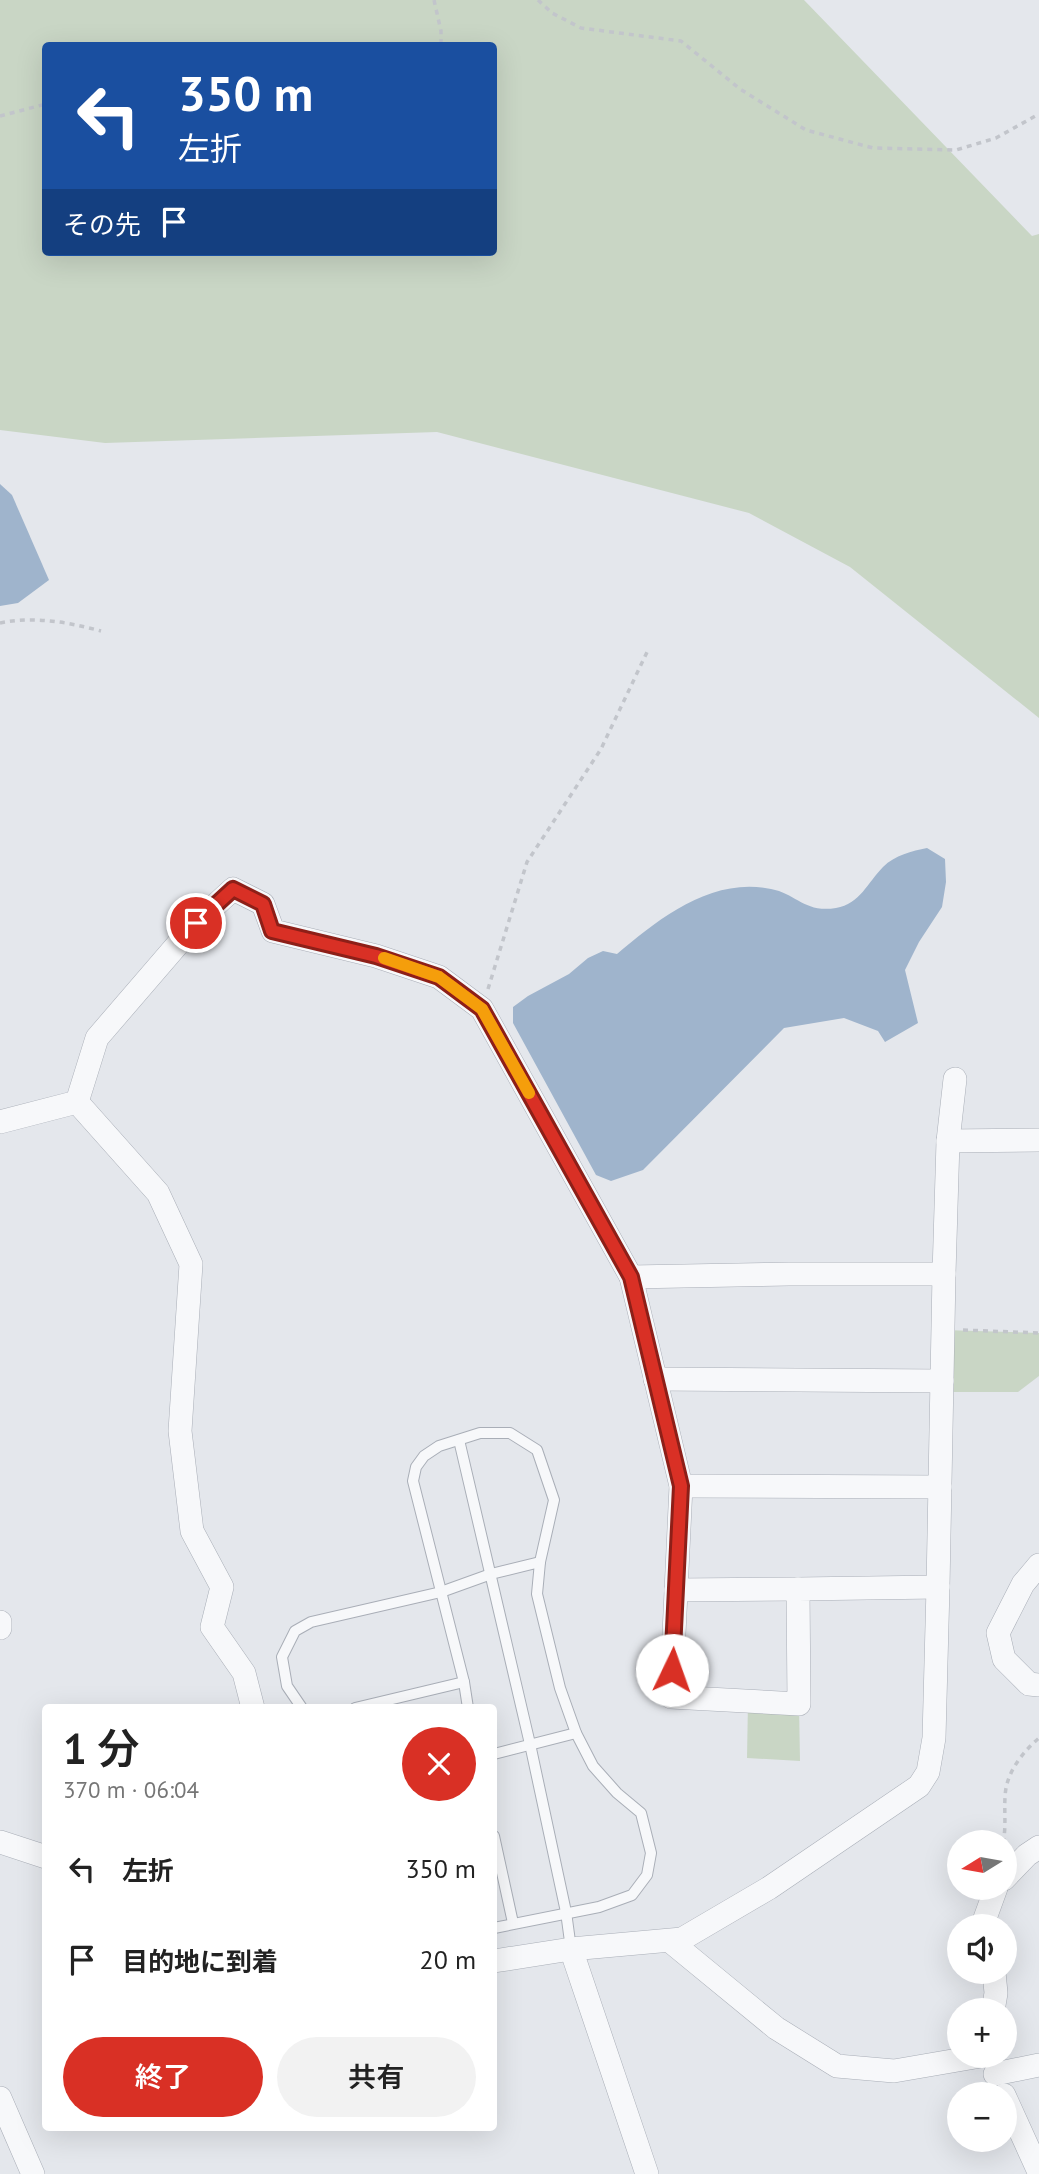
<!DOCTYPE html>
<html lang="ja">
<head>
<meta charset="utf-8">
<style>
  body { margin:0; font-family:"PT Sans","Noto Sans JP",sans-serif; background:#f2f2f2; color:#222; height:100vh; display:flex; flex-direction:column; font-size:26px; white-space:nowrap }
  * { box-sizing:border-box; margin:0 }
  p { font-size:23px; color:#767676 }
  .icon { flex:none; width:38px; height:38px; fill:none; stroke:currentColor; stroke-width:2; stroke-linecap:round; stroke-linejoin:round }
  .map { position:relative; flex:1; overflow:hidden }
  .sheet { position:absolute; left:42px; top:1704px; width:455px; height:427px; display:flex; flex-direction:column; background:#fff; border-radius:7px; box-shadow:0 7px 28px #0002 }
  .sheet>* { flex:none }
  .hud { position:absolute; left:42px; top:42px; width:455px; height:214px; border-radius:7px; box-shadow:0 7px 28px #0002; background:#1a4fa0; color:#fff; overflow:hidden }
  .needle { width:46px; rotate:259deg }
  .fabs { position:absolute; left:947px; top:1830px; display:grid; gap:14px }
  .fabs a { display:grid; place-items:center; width:70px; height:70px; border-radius:50%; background:#fff; box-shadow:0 7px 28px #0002; font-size:35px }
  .pin { position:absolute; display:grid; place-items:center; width:60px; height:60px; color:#fff; margin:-30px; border:4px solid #fff; border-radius:50%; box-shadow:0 2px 7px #0007 }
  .me { position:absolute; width:77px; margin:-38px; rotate:3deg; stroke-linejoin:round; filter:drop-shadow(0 0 5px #0008) }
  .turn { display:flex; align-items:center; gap:24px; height:147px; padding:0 21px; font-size:32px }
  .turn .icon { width:91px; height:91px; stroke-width:2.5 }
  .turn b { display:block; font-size:49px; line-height:60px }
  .then { display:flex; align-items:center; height:66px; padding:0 21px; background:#0003; gap:14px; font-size:26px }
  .round { display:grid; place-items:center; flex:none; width:74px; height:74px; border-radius:37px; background:#f2f2f2 }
  .head { display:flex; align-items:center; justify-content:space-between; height:119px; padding:0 21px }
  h1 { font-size:42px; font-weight:600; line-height:52px }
  .button { display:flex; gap:14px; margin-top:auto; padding:14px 21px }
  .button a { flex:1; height:80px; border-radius:42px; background:#d93025; color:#fff; font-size:28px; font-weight:600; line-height:80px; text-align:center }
  .button a+a { background:#f2f2f2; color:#222 }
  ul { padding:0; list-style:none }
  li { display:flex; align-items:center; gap:21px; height:91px; padding:0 21px }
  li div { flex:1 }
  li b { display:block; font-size:26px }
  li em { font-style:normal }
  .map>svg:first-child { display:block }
  .green { fill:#c9d6c5; fill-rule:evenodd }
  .water { fill:#9fb4cc }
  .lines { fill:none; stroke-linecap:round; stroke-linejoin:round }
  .service-casing { stroke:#a9aeb7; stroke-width:12 }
  .minor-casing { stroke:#a9aeb7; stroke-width:24 }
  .path { stroke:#c2c5cb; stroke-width:3.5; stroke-dasharray:5 5; stroke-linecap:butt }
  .service { stroke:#f7f8fa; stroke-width:10 }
  .minor { stroke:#f7f8fa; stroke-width:23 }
  .route-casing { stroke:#8d1f18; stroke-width:18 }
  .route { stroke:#d93025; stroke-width:12 }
  .slow { stroke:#f59e0b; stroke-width:12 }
</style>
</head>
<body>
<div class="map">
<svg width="1039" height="2174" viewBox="0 0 1039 2174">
  <rect width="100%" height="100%" fill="#e4e7ec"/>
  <!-- green -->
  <g class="green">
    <path d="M0,0H804L1032,236L1039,234V718L850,567L749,513L437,432L105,443L0,430ZM46,46H494V252H46Z"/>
    <path d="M943,1330L1039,1333V1376L1018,1392H942Z"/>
    <path d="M748,1701L799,1704L800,1761L747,1758Z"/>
  </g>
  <!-- water -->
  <g class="water">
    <path d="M0,484L12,495L49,580L18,603L0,606Z"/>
    <path d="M927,848L945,859L946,882L942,907L919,942L905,970L918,1023L885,1042L878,1031L844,1018L784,1028L643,1170L611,1181L596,1175L513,1023V1007L528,996L569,974L588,958L603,951L617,954C658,919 712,876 771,889C797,894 804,913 836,908C860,904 868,882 883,867C895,855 912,851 927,848Z"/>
  </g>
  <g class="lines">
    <defs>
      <g id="service">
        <path d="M459,1440L530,1744L566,1912L571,1949"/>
        <path d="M302,1708L287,1686L282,1657L295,1631L311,1622L441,1592L491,1574L540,1562L537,1594L560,1688L576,1733L593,1766L617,1793L641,1813L651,1853L647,1875L632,1895L599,1907L494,1928"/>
        <path d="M355,1708L464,1682"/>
        <path d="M468,1708L464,1682L413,1481L416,1467L424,1456L439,1446L480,1433H510L537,1450L554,1500L540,1562"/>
        <path d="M494,1754L576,1733"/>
        <path d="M494,1836L513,1923"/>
      </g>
      <g id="minor">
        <path d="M77,1102L158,1193L191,1264L180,1431L192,1531L222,1587L212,1627L244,1673L253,1708"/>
        <path d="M0,1122L77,1102L97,1038L196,923L233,889L263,904L273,931L376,956L439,977L482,1009L631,1277"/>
        <path d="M948,1141L1039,1140"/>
        <path d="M789,1274H944L938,1587L798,1589L799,1704L671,1697L681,1486L631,1277Z"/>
        <path d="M944,1274L948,1141L955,1079"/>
        <path d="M655,1379L942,1381"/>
        <path d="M681,1486L940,1487"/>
        <path d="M1039,1565L1023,1584L998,1633L1004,1659L1029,1684L1039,1685"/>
        <path d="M676,1590L798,1589"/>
        <path d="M0,1622V1628"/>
        <path d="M0,1842L46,1857"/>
        <path d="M1004,1879L1027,1855L1039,1847"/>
        <path d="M986,1927L984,1921L996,1888"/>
        <path d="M670,1941L776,2028L837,2066L894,2071L981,2056"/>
        <path d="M571,1949L647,2174"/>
        <path d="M494,1961L571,1949L682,1939L769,1888L919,1786L928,1772L934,1738L938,1587"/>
        <path d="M993,2011L996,1993L994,1972"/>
        <path d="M995,2074L1039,2065"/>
        <path d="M1004,2095L1039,2172"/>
        <path d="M0,2098L33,2174"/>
      </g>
    </defs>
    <!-- service casing -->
    <use href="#service" class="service-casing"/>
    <!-- minor casing -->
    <use href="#minor" class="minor-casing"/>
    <!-- path -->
    <g class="path">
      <path d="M434,0L441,31V46"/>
      <path d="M538,0L552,13L581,28L681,41L740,89L806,130L873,148L956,150L996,138L1039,114"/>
      <path d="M0,116L46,104"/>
      <path d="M0,623C35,616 67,622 101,631"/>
      <path d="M488,989L527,862L601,749L649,648"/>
      <path d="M963,1330L1039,1333"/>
      <path d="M1003,1843C1007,1824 1003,1806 1006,1788C1010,1768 1024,1751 1039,1738"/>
    </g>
    <!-- service -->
    <use href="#service" class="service"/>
    <!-- minor -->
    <use href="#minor" class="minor"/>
  </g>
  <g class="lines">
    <defs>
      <path id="route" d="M196,923L233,889L263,904L272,931L376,956L439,977L482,1009L631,1277L681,1486L672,1670"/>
    </defs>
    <!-- route casing -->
    <use href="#route" class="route-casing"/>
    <!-- route -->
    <use href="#route" class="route"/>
    <!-- slow -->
    <path class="slow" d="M384,958L439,977L482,1009L529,1093"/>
  </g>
</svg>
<div class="fabs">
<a><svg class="needle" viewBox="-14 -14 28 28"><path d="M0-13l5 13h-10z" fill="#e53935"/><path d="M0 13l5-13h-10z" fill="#767676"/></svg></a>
<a><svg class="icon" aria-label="sound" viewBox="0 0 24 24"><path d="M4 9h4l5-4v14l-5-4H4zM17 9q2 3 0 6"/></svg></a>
<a>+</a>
<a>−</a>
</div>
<div class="pin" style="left:196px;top:923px;background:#d93025"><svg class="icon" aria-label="arrive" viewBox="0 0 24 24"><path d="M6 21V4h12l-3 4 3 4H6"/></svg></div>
<svg class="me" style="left:672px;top:1670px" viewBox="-20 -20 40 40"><circle r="19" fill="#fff"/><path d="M0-13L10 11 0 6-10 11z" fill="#d93025"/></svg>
<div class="hud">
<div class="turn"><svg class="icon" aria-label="left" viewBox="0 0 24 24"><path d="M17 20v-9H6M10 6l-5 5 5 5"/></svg><div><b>350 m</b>左折</div></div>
<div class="then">その先<svg class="icon" aria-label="arrive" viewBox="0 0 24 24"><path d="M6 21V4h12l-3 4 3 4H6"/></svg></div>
</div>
<section class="sheet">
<div class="head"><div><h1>1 分</h1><p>370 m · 06:04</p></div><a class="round" style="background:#d93025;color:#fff"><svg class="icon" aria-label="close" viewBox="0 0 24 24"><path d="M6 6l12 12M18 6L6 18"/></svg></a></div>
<ul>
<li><svg class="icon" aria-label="left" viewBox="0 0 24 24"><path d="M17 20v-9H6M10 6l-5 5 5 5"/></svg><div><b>左折</b></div><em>350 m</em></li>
<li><svg class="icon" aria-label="arrive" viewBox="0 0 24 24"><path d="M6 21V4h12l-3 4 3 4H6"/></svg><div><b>目的地に到着</b></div><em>20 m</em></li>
</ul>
<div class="button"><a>終了</a><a>共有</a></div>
</section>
</div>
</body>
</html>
